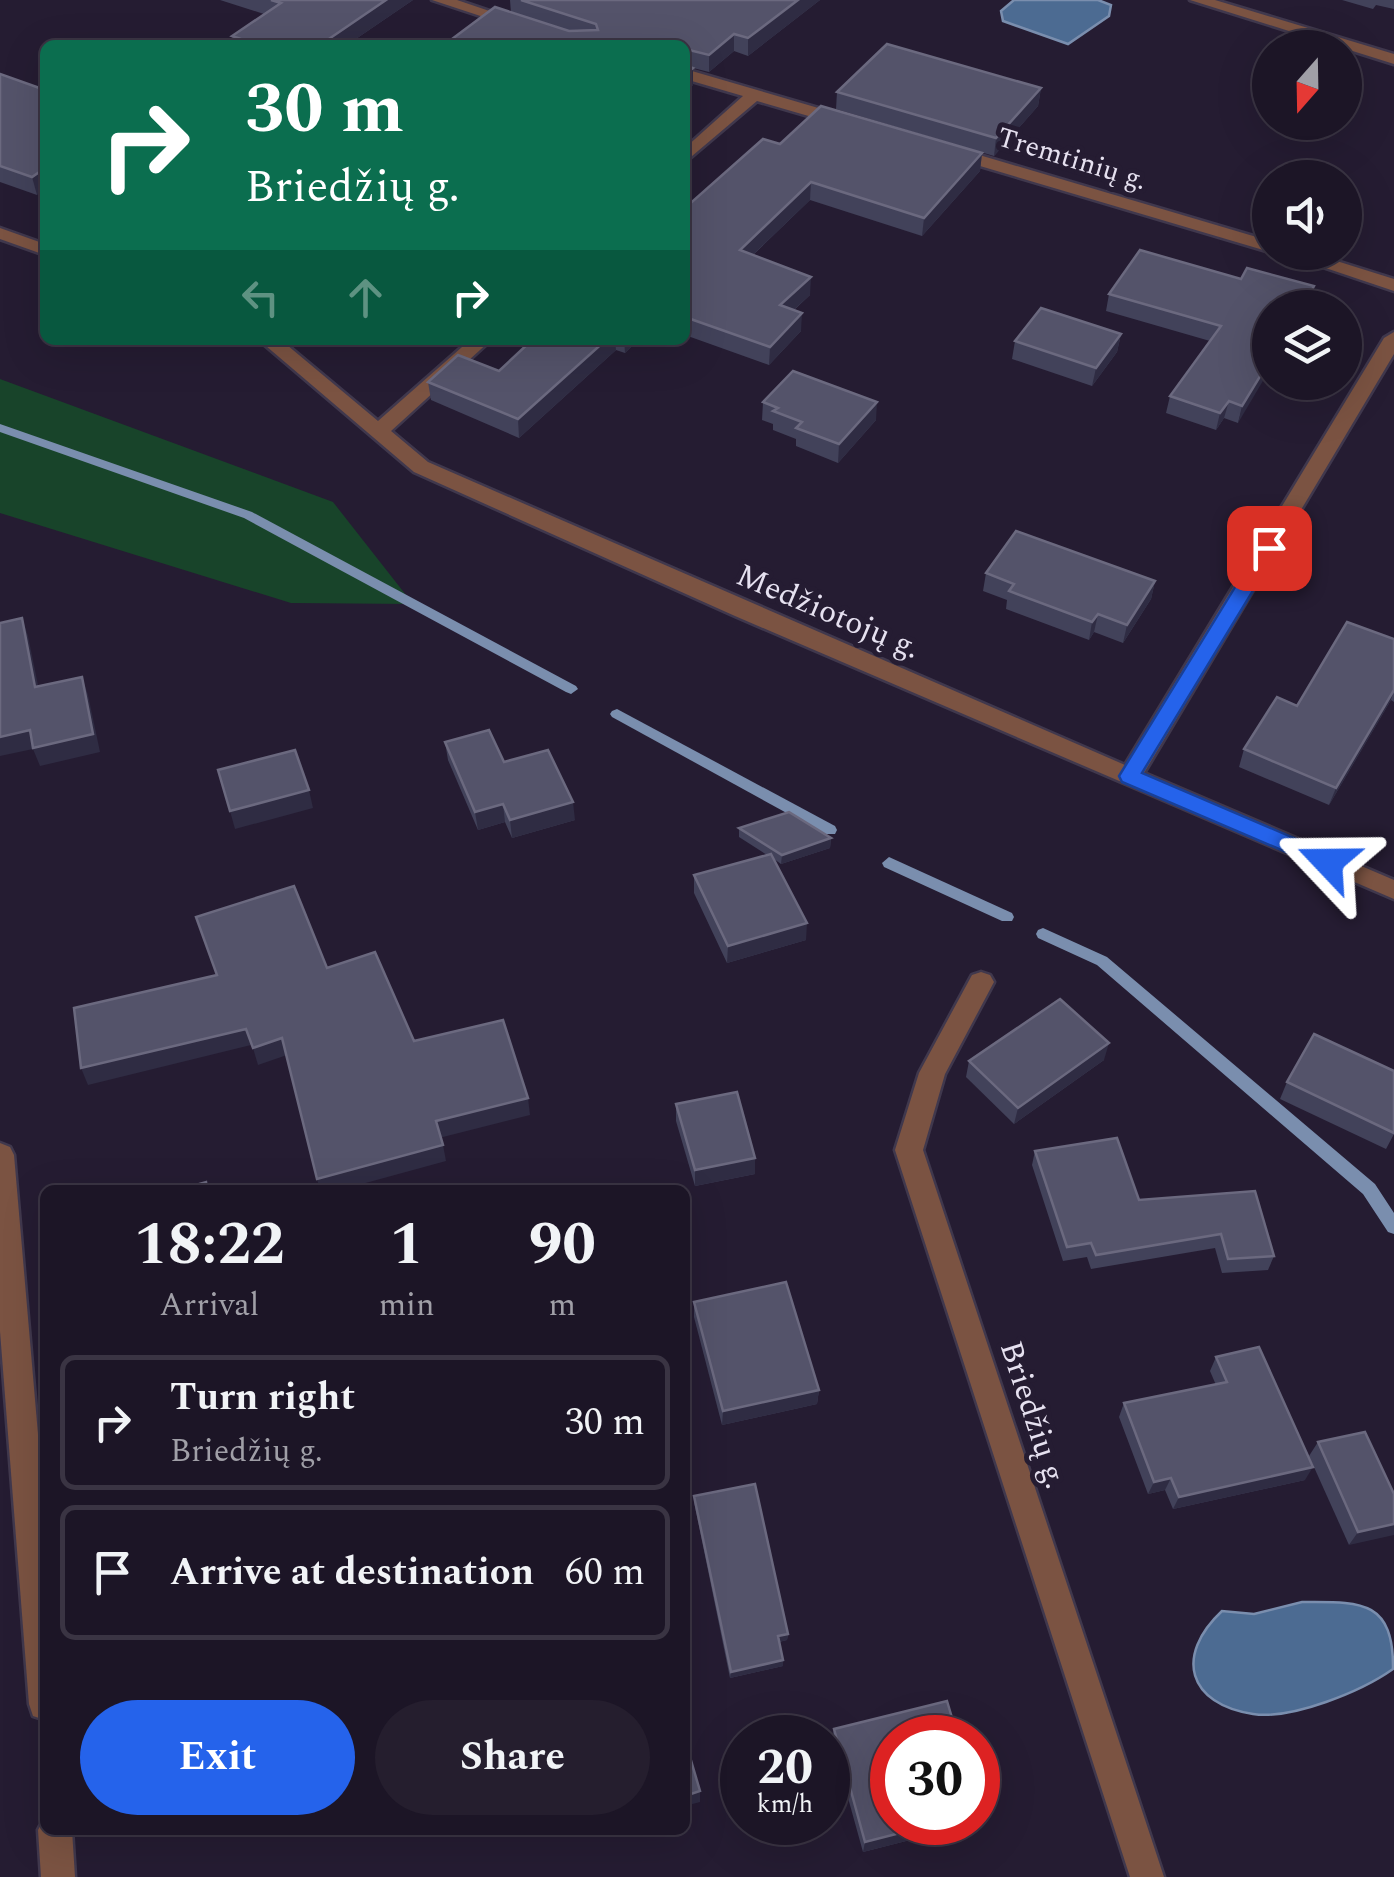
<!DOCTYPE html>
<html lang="en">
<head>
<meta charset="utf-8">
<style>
  body { margin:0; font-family:Spectral,serif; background:#251e2e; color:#f1f3f6; height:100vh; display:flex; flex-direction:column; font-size:38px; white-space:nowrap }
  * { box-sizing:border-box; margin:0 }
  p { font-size:32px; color:#a09fa7 }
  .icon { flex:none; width:55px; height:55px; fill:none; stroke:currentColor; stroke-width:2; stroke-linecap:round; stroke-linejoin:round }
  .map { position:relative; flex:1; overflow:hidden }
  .panel { position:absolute; left:40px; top:1185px; width:650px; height:650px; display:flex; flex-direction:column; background:#1c1526; border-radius:15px; box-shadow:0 10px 40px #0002,0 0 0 2px #3a3443 }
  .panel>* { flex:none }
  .top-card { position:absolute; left:40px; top:40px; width:650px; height:305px; border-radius:15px; box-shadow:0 10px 40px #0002,0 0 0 2px #3a3443; background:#0b6e4f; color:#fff; overflow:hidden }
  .needle { width:65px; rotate:200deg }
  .controls { position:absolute; left:1252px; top:30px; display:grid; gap:20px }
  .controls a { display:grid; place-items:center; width:110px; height:110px; border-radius:50%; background:#1c1526; box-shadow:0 10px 40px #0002,0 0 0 2px #3a3443; font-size:50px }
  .speed { position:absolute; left:720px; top:1715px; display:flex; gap:20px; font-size:50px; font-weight:700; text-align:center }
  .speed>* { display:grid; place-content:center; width:130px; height:130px; border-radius:50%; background:#1c1526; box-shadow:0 10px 40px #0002,0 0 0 2px #3a3443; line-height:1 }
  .speed small { font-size:25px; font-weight:400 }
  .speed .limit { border:15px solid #d22; background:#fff; color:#111 }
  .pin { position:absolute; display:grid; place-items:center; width:85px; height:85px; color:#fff; margin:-42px; border-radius:20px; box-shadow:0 5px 15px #0006 }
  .me { position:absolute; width:110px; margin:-55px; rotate:293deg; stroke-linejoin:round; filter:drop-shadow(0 0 8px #0008) }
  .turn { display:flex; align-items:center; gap:35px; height:210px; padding:0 40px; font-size:45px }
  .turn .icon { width:130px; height:130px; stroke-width:2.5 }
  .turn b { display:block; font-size:70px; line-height:85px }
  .lanes { display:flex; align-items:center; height:95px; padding:0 40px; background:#0003; justify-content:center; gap:50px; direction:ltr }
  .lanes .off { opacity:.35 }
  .eta { display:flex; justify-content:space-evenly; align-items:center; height:170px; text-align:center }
  .eta b { font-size:60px; font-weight:700; line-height:70px }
  .button { display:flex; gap:20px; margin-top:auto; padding:20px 40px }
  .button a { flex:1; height:115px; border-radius:60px; background:#2563eb; color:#fff; font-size:40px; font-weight:700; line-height:115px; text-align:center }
  .button a+a { background:#251e2e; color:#f1f3f6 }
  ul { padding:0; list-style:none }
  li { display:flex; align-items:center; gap:30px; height:135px; margin:0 20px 15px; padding:0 20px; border:5px solid #3a3443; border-radius:15px }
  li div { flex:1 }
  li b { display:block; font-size:38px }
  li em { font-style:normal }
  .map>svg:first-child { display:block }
  .green { fill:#18442a }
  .water { fill:#4c6b92; stroke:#7a8eae; stroke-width:2.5 }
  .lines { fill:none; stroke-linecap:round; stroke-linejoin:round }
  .stream { fill:#7a8eae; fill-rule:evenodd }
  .minor-casing { stroke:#40384d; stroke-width:5 }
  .minor { fill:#7b5342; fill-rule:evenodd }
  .wall { fill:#42425a }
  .shaded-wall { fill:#2f2c43 }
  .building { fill:#54536a; stroke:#6b697f; stroke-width:2.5 }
  .route { fill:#2563eb; stroke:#184099; stroke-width:2.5 }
  .labels { text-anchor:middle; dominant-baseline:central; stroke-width:10; stroke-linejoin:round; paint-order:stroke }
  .far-street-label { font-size:28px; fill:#e6e1f0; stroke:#251c32 }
  .street-label { font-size:32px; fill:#e6e1f0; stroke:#251c32 }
</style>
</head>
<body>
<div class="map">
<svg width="1394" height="1877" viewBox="0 0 1394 1877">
  <rect width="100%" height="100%" fill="#251c32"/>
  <!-- green -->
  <path class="green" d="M0,379L333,502L413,604L291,603L0,513Z"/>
  <!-- water -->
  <g class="water">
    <path d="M1014,0H1098L1111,5L1109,16L1068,44L1003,21L1001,11Z"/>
    <path d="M1302,1602C1358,1602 1394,1598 1393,1669C1362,1691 1292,1720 1253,1714C1188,1704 1174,1656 1222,1611L1254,1614Z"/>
  </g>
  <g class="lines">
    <!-- stream -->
    <g class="stream">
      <path d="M0,424L252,512L576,686L578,689L571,694L566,692L244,518L0,432Z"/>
      <path d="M617,709L835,826L837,830L835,834H825L612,717L610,714L612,711Z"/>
      <path d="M889,857L1012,913L1014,917L1012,921H1002L884,867L882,863Z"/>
      <path d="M1043,928L1107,957L1375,1184L1394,1213V1234L1388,1232L1363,1194L1097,965L1038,938L1036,934L1038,930Z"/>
    </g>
    <defs>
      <g id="minor">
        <path d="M432,0H457L525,23L517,28Z"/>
        <path d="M1190,0H1215L1394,54V64Z"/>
        <path d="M685,69L849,117L851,121L843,126L757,101L685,162V148L743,96L685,79Z"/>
        <path d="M949,146L1270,241V252L943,155L940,151Z"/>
        <path d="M0,228L45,244V255L0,239Z"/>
        <path d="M1278,252H1308L1394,279V291Z"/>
        <path d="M1394,332V354L1144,773L1394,880V899L735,616L414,472L259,340H281L378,421L470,340H491L391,431L428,462L1125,765L1384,338Z"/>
        <path d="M981,972L990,975L994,982L945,1074L923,1150L1164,1877H1130L895,1150L919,1073L972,975Z"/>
        <path d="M0,1143L10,1147L14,1155L45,1516V1720L33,1716L29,1704L0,1331Z"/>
        <path d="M45,1817V1830H72L75,1877H41L38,1830Z"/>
      </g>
    </defs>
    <!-- minor casing -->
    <use href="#minor" class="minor-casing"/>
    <!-- minor -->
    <use href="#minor" class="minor"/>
  </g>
  <!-- wall -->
  <g class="wall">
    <path d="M220,0H413L347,45H234L232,36L264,14Z"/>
    <path d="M510,0H820L748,56L734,51L709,72L693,68V85L685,92V45H444L511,13Z"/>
    <path d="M1342,0H1394V9L1376,5L1373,9Z"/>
    <path d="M0,74L45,90L37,195L0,182Z"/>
    <path d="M1041,88L1038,106L994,156L836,109L837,92Z"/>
    <path d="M780,144L982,153L980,171L922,236L810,200L753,255L810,295L794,310L801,331L769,365L685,335V208Z"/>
    <path d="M1241,279L1309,303L1307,308H1270L1238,423L1224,418L1216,430L1166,413L1170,396L1210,341L1106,311L1109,294Z"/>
    <path d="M1121,334L1117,352L1092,386L1012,359L1015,341Z"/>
    <path d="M532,340H638L625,353L616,350L519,438L431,400L428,382L499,371Z"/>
    <path d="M763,402L876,420L838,463L796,446V439L773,430V424L762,420Z"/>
    <path d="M986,573L1155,581L1151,599L1123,643L1094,632L1089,640L1006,609L1007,600L983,591Z"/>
    <path d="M1394,639V702L1391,700L1329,805L1239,767L1244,749L1297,706Z"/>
    <path d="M445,742L504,762L575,820L512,838L505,822L478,830L448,760Z"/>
    <path d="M739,828L831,838L830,848L781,864L774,859L806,940L727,963L694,893V875L767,855L739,837Z"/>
    <path d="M1104,1060L1014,1124L966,1077L969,1061Z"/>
    <path d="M1394,1071V1134L1386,1149L1280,1099L1287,1082Z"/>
    <path d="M676,1104L755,1158V1174L695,1186L676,1121Z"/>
    <path d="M1035,1151L1139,1200L1274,1256L1268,1270L1222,1273L1215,1248L1091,1269L1087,1257L1063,1261L1032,1165Z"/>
    <path d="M694,1302L819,1390L817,1404L722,1425L694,1317Z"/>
    <path d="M1216,1357L1305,1480L1173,1509L1165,1490L1148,1494L1119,1417L1124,1403L1216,1385L1210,1371Z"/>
    <path d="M1318,1442L1394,1494L1349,1545L1309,1456Z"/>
    <path d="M694,1496L788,1634L787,1640L779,1642L783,1666L730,1678L694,1502Z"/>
    <path d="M834,1729L892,1822H963L961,1827L863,1852L832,1740Z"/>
  </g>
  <!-- shaded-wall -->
  <g class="shaded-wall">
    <path d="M386,0H413L347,45H320Z"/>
    <path d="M798,0H820L748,56V38Z"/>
    <path d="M734,34V51L709,72V55Z"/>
    <path d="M693,68V85L685,92V74Z"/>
    <path d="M1041,88L1038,106L994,156L996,138Z"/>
    <path d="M982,153L980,171L922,236L924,218Z"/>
    <path d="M45,168V190L37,195L32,177Z"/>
    <path d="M811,182L810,200L739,268L740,250Z"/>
    <path d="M811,277L810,295L779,323L780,305Z"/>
    <path d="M1314,286L1307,308H1302Z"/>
    <path d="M802,313L801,331L769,365L770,347Z"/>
    <path d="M1121,334L1117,352L1092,386L1096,368Z"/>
    <path d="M606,340H615L616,350L519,438L518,419Z"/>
    <path d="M624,340H638L625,353Z"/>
    <path d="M1270,360V369L1238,423L1242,406Z"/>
    <path d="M1229,401L1224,418L1216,430L1220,413Z"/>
    <path d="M877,402L876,420L838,463L839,444Z"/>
    <path d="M1155,581L1151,599L1123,643L1127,625Z"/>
    <path d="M1098,614L1094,632L1089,640L1092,622Z"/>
    <path d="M22,618L28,636L42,705L35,687Z"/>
    <path d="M82,677L88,695L100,752L40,766L33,749L0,756V737Z"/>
    <path d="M1394,690L1391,700L1329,805L1336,788Z"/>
    <path d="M309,790L313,808L235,829L230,811Z"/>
    <path d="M573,802L575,820L512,838L510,820Z"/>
    <path d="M503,804L505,822L478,830L475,812Z"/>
    <path d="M831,838L830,848L781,864L782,855Z"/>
    <path d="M807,923L806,940L727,963L728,946Z"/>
    <path d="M246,1029L251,1045L88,1085L81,1068Z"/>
    <path d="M282,1038L287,1055L258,1065L253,1048Z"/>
    <path d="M1109,1043L1104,1060L1014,1124L1018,1108Z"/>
    <path d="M528,1098L530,1115L439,1138L436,1121Z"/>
    <path d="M443,1145L446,1161L340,1190H320L317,1179Z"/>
    <path d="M755,1158V1174L695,1186V1170Z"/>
    <path d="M819,1390L817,1404L722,1425L723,1411Z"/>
    <path d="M1313,1467L1305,1480L1173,1509L1179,1497Z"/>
    <path d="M1171,1478L1165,1490L1148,1494L1154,1482Z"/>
    <path d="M1394,1524V1535L1349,1545L1358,1532Z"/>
    <path d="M788,1634L787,1640L778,1642V1636Z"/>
    <path d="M783,1660V1666L730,1678L731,1672Z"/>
    <path d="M700,1791V1802L685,1806V1796Z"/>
    <path d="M943,1822H963L961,1827L863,1852L865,1842Z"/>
  </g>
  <!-- building -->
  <g class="building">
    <path d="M271,0H386L320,45H259L232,36L281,3Z"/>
    <path d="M521,0H798L748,38L734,34L709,55L685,49V45H444L495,7L569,31L598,30L596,24Z"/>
    <path d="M887,44L1041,88L996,138L837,92Z"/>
    <path d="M685,65L693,68L685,74Z"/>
    <path d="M0,74L45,90V168L32,177L0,166Z"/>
    <path d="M821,106L982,153L924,218L811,182L740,250L811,277L780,305L802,313L770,347L685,317V208L763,139L780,144Z"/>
    <path d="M1140,250L1241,279L1247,268L1314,286L1302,308H1270V360L1242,406L1229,401L1220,413L1170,396L1221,326L1109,294Z"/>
    <path d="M1041,308L1121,334L1096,368L1015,341Z"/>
    <path d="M532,340H606L518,419L428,382L458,355L499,371Z"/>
    <path d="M793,371L877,402L839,444L796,428L802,422L773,411L778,408L763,402Z"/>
    <path d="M1016,531L1155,581L1127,625L1098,614L1092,622L1009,591L1014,584L986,573Z"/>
    <path d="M22,618L35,687L82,677L93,734L33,748L30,730L0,737V623Z"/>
    <path d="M1347,622L1394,639V690L1336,788L1244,749L1277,697L1297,706Z"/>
    <path d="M489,730L504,762L548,750L573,802L510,820L503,804L475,812L445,742Z"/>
    <path d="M295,750L309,790L230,811L218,770Z"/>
    <path d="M789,812L831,838L782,855L739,828Z"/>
    <path d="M771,854L807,923L728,946L694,875Z"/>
    <path d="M294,886L327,968L375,952L414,1041L503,1020L528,1098L436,1121L443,1145L317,1179L282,1038L253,1048L246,1029L81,1068L74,1008L217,975L196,917Z"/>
    <path d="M1060,999L1109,1043L1018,1108L969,1061Z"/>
    <path d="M1314,1034L1394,1071V1133L1287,1082Z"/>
    <path d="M737,1092L755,1158L695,1170L676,1104Z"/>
    <path d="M1117,1138L1139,1200L1255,1191L1274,1256L1228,1259L1221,1234L1096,1255L1091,1243L1067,1247L1035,1151Z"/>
    <path d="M206,1182L207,1190H178Z"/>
    <path d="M786,1282L819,1390L723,1411L694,1302Z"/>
    <path d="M1259,1347L1313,1467L1179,1497L1171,1478L1154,1482L1124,1403L1227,1382L1216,1357Z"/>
    <path d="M1365,1432L1394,1494V1524L1358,1532L1318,1442Z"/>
    <path d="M755,1484L788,1634L778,1636L783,1660L731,1672L694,1496Z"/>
    <path d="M947,1701L958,1738H892V1822H943L865,1842L834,1729Z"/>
    <path d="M685,1740L700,1791L685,1796Z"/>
  </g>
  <!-- route -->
  <path class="route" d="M1269,541L1279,548L1142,773L1336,856L1339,862L1328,870L1122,782L1119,776L1262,543Z"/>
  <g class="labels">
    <!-- far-street labels -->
    <g class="far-street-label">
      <text transform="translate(1072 159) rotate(17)">Tremtinių g.</text>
    </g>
    <!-- street labels -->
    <g class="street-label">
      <text transform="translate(828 612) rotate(23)">Medžiotojų g.</text>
      <text transform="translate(1033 1415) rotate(72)">Briedžių g.</text>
    </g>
  </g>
</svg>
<div class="controls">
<a><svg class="needle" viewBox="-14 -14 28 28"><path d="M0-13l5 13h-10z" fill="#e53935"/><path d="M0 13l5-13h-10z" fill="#a09fa7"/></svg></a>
<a><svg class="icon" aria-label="sound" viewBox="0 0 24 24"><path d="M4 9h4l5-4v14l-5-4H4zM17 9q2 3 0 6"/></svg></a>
<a><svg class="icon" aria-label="layers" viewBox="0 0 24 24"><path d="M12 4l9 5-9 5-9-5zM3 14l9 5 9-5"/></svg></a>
</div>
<div class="speed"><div>20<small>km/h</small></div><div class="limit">30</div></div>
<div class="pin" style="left:1269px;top:548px;background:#d93025"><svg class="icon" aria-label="arrive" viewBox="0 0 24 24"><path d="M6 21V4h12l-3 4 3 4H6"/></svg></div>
<svg class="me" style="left:1328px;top:862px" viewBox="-20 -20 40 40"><path d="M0-17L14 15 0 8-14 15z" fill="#2563eb" stroke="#fff" stroke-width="4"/></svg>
<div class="top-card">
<div class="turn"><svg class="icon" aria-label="right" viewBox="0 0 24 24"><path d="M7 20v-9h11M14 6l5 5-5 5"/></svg><div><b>30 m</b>Briedžių g.</div></div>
<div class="lanes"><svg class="icon off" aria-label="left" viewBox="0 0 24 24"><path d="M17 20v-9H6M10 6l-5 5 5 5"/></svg><svg class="icon off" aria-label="ahead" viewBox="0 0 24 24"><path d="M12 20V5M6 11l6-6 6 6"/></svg><svg class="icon" aria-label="right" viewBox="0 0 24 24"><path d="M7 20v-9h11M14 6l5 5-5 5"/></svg></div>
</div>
<section class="panel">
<div class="eta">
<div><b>18:22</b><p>Arrival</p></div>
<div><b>1</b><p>min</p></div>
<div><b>90</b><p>m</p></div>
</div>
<ul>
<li><svg class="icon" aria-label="right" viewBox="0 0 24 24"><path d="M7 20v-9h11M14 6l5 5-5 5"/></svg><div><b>Turn right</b><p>Briedžių g.</p></div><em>30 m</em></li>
<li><svg class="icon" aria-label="arrive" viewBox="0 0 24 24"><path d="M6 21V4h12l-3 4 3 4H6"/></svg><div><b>Arrive at destination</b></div><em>60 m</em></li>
</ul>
<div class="button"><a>Exit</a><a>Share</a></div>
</section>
</div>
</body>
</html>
